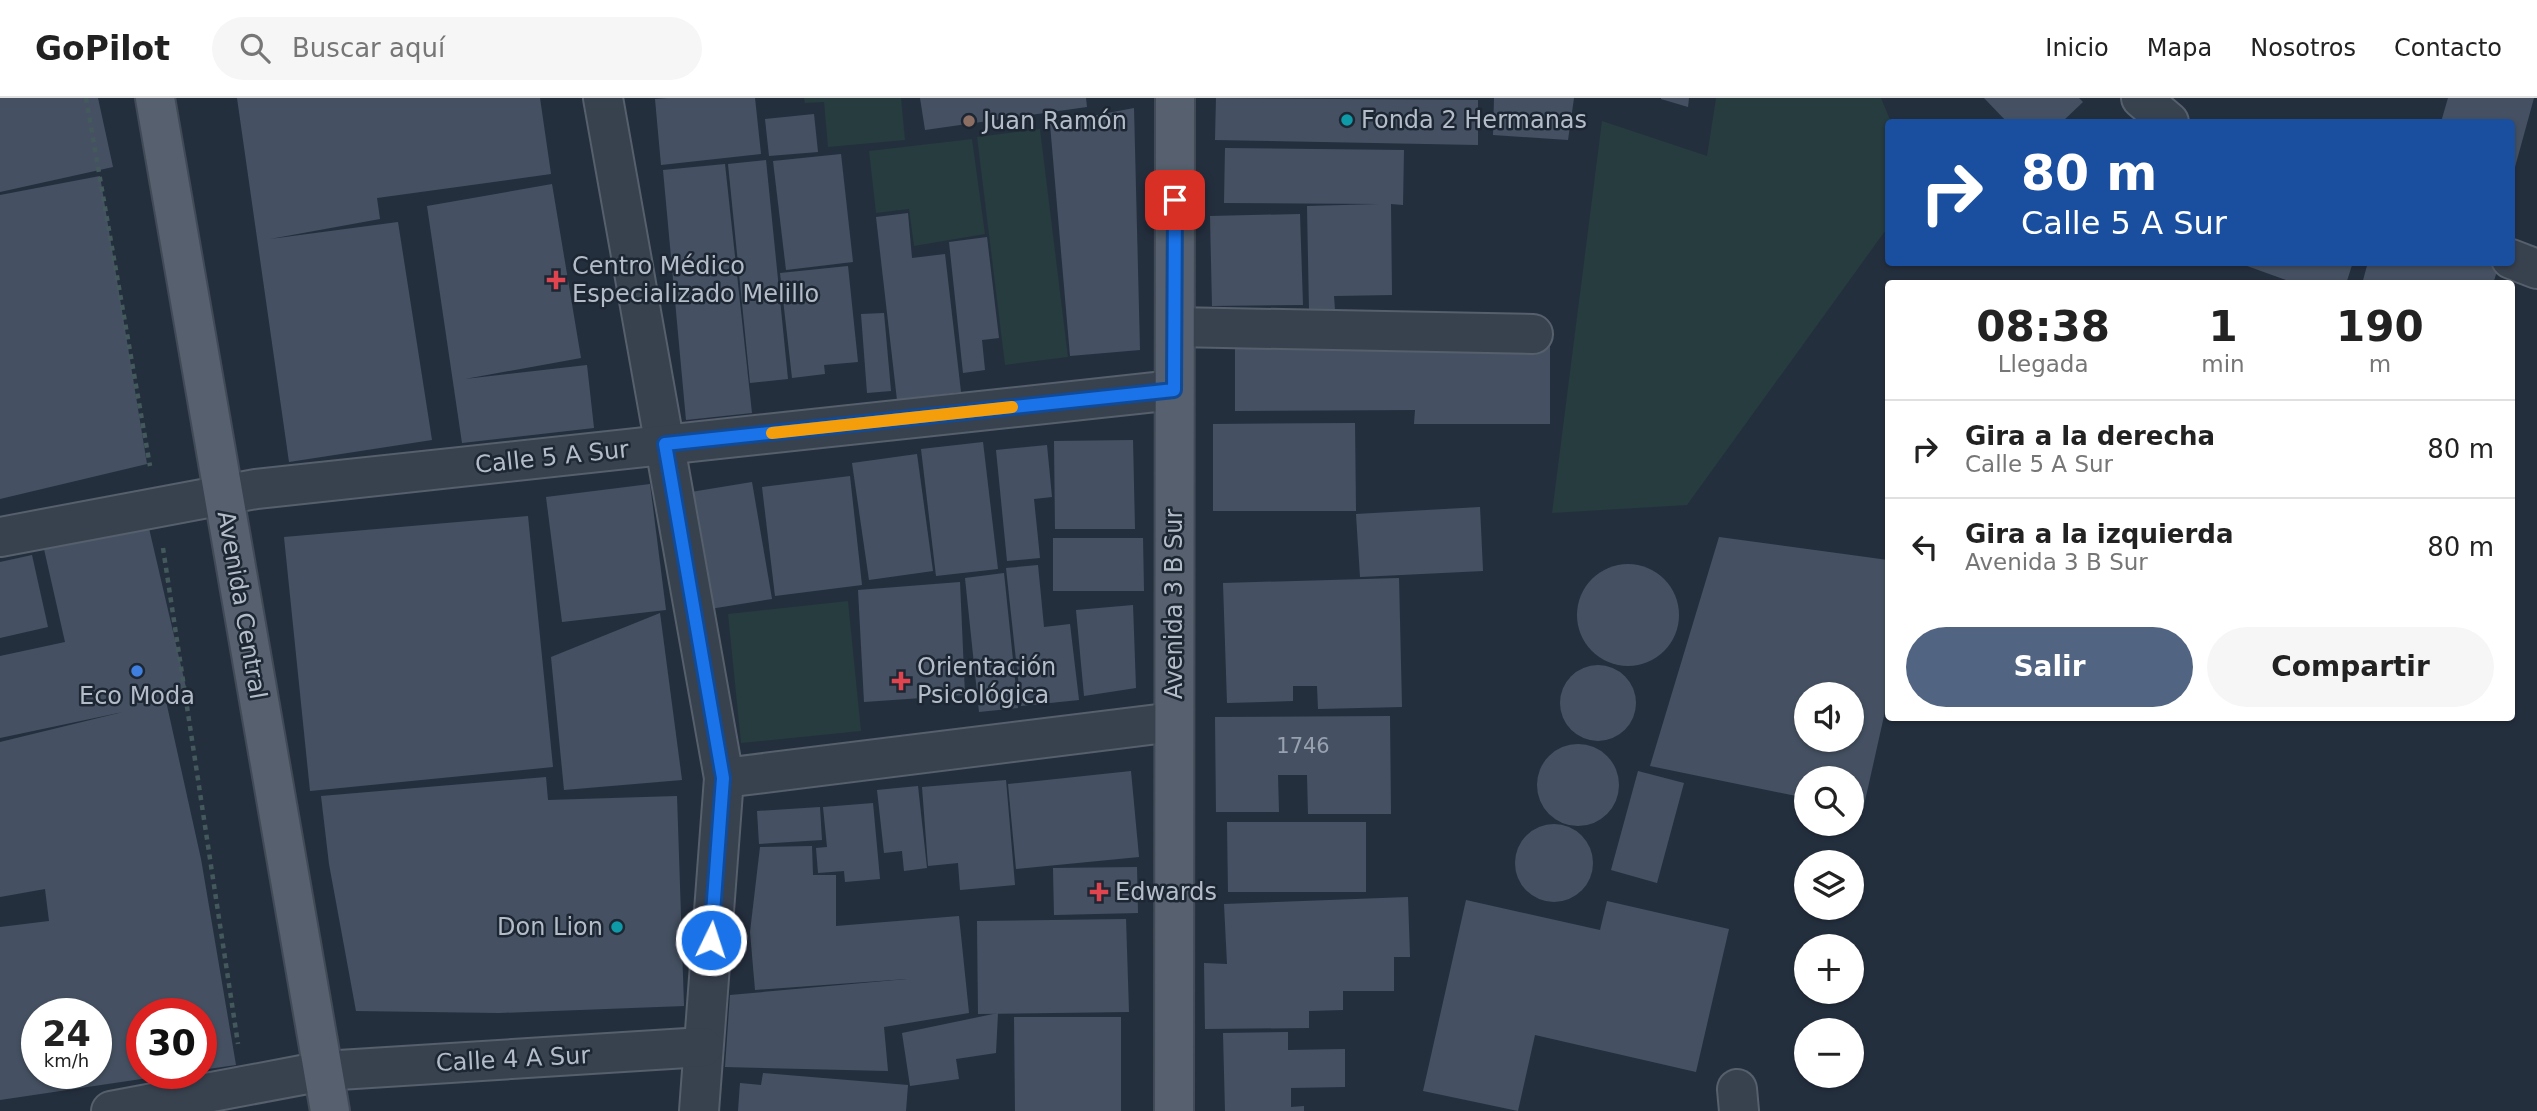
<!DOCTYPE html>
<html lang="es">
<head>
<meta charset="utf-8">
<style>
  body { margin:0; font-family:"DejaVu Sans",sans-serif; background:#f6f6f6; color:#222; height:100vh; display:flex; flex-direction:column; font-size:26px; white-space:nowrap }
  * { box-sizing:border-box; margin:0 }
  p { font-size:23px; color:#767676 }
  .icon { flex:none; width:38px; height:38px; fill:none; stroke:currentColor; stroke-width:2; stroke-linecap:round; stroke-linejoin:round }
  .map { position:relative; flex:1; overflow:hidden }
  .sheet { position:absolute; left:1885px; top:182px; width:630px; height:441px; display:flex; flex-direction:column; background:#fff; border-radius:7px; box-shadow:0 2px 5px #0004 }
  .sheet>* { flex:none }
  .hud { position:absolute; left:1885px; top:21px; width:630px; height:147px; border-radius:7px; box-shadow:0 2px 5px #0004; background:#1a4fa0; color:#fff; overflow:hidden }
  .fabs { position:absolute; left:1794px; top:584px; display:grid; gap:14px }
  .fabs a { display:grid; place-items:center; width:70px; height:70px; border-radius:50%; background:#fff; box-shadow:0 2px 5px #0004; font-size:35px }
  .speed { position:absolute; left:21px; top:900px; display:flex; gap:14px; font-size:35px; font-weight:700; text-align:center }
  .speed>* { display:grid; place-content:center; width:91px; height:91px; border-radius:50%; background:#fff; box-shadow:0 2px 5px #0004; line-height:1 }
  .speed small { font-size:18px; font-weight:400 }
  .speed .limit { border:10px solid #d22; background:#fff; color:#111 }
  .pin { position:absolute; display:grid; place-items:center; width:60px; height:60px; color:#fff; margin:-30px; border-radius:14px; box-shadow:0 4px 10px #0006 }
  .me { position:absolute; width:77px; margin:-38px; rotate:4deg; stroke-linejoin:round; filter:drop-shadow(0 0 5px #0008) }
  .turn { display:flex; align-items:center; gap:24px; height:147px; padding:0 21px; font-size:32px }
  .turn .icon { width:91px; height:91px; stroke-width:2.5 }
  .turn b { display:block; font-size:49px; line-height:60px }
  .eta { display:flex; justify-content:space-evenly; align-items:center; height:119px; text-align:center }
  .eta b { font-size:42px; font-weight:800; line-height:49px }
  .cta { display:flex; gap:14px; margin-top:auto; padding:14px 21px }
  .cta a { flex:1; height:80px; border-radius:42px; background:#516482; color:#fff; font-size:28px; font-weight:800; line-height:80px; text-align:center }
  .cta a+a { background:#f6f6f6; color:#222 }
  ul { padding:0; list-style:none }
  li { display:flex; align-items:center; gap:21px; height:98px; padding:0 21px; border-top:2px solid #e0e0e0 }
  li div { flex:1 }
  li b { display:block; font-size:26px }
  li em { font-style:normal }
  header { display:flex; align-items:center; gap:42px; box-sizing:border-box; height:98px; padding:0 35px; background:#fff; border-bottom:2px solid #e0e0e0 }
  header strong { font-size:33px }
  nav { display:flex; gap:38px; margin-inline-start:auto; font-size:24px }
  .search { width:490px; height:63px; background:#f6f6f6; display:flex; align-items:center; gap:18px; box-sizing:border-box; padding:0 24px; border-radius:38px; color:#767676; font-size:26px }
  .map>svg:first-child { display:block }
  .green { fill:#263c3f }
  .building { fill:#455162; fill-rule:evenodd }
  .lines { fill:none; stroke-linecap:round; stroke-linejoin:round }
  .minor-casing { stroke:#565f6c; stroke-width:42 }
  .major-casing { stroke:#414a57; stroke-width:42 }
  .path { stroke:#44595c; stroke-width:4.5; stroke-dasharray:5 5; stroke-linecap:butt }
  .minor { stroke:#38414e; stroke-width:38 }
  .major { stroke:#56606e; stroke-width:38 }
  .route-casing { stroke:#114b97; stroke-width:18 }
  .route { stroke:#1a73e8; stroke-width:12 }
  .slow { stroke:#f59e0b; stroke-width:12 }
  .culture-dot { fill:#0f9aa8; stroke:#1d2633; stroke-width:2.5 }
  .education-dot { fill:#8d6e63; stroke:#1d2633; stroke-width:2.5 }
  .health-dot { fill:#e0444e; stroke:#1d2633; stroke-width:2.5 }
  .shop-dot { fill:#3f7fe0; stroke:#1d2633; stroke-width:2.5 }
  .labels { text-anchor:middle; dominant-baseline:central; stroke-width:5; stroke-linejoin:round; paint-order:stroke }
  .number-label { font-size:21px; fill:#98a1af }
  .poi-label { font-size:24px; fill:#b4bcc9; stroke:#1d2633; text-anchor:start }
  .street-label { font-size:24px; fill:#b4bcc9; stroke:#1d2633 }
</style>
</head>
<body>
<header>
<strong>GoPilot</strong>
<div class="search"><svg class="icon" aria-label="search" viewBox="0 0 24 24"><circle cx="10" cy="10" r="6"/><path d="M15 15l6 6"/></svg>Buscar aquí</div>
<nav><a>Inicio</a><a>Mapa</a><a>Nosotros</a><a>Contacto</a></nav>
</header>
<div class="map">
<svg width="2537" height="1013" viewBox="0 0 2537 1013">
  <rect width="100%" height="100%" fill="#242f3e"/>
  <!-- green -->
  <g class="green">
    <path d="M804,0H901L905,42L828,49L824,4L805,5Z"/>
    <path d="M1716,0H1881L1891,24H1888V129L1687,407L1552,415L1602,23L1707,58Z"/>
    <path d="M1040,31L1068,259L1005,267L977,39Z"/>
    <path d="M972,41L985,136L914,148L909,111L876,115L869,53Z"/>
    <path d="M848,503L861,633L741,645L728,516Z"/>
  </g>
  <!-- building -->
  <g class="building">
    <path d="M0,0H98L113,69L0,94Z"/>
    <path d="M237,0H540L551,76L377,100L380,121L270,141L398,124L432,342L289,364Z"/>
    <path d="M668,0H755L761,56L661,67L655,1Z"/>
    <path d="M920,0H1086L1087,9L925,32Z"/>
    <path d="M1216,0L1478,2V47L1215,42Z"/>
    <path d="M1494,0H1574L1568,42L1493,37Z"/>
    <path d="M1661,0H1689L1688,9L1661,1Z"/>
    <path d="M1984,0H2079L2083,4L2062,24H2007Z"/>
    <path d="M2448,0H2534L2512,80L2511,24H2441Z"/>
    <path d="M1134,10L1140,252L1070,258L1050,26Z"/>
    <path d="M814,16L818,54L769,58L765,21Z"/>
    <path d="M1225,50L1404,52L1403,107L1391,106L1392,197L1334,198L1335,212H1309L1307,108L1379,106L1224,105Z"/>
    <path d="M841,56L853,164L786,172L773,63Z"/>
    <path d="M766,62L788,281L750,285L728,66Z"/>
    <path d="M725,66L752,315L686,322L663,72Z"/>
    <path d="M100,78L147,366L0,401V97Z"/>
    <path d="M552,86L581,260L465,281L587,267L594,330L462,345L427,108Z"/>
    <path d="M908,115L912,160L945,156L961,294L897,302L876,119Z"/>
    <path d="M1300,116L1303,207L1212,208L1210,118Z"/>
    <path d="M987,139L999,240L982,242L985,272L963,275L949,144Z"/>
    <path d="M2236,164H2353L2346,186H2297Z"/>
    <path d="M2368,164H2493L2499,167L2493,186H2362Z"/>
    <path d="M848,168L858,264L824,267L825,276L792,280L780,175Z"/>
    <path d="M884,215L891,293L867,295L861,216Z"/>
    <path d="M1550,241V326H1414L1415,312L1235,313V242Z"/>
    <path d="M1355,325L1356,413H1213V326Z"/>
    <path d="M1133,342L1135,431H1055L1054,343Z"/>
    <path d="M983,344L998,471L936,478L921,351Z"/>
    <path d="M1047,347L1052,399L1034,401L1040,460L1007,463L996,352Z"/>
    <path d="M917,356L933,473L869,482L852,365Z"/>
    <path d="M850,378L862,487L775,498L762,389Z"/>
    <path d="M752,384L772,501L710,511L691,394Z"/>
    <path d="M650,386L666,512L562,524L546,399Z"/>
    <path d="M1480,409L1483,473L1360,479L1356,416Z"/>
    <path d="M528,418L553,669L310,693L284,439Z"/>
    <path d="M148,426L188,598L166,603L201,761L236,967L201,972V915H142V975L175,976L0,1002V829L49,823L45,791L0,799V644L123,614L0,640V558L65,544L44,451ZM37,915H96V975H37Z"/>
    <path d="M1719,439L1888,462V600L1863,712L1852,709V681H1806V700L1650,668ZM1806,597H1852V642H1806Z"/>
    <path d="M1053,440H1143L1144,493H1053Z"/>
    <path d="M32,457L48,529L0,540V464Z"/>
    <circle cx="1628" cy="517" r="51"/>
    <path d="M1038,467L1044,529L1070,526L1079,602L1021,608L1006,470Z"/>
    <path d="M1004,475L1018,610L979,614L965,480Z"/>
    <path d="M1399,480L1402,609L1318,611L1317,588H1293V603L1227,605L1223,485Z"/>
    <path d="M960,484L965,597L864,604L858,492Z"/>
    <path d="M1133,507L1136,590L1084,598L1076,512Z"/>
    <path d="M660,515L682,682L564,692L551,559Z"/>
    <circle cx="1598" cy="605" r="38"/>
    <path d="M1390,618L1391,716H1308L1307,677H1278L1279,714H1216L1215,619Z"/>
    <circle cx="1578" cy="687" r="41"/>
    <path d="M1131,673L1139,759L1016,771L1008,686Z"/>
    <path d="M1638,673L1684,685L1657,785L1611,772Z"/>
    <path d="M546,679L548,702L677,698L684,908L499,915L356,913L329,766L321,698Z"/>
    <path d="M1006,682L1015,787L960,792L958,765L928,768L922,689Z"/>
    <path d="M918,688L927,770L904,773L902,753L884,755L877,692Z"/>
    <path d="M873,705L880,781L845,784L844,773L818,775L816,750L827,749L823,709Z"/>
    <path d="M820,709L822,742L759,746L757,713Z"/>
    <path d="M1227,724H1366V794H1228Z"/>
    <circle cx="1554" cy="765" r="39"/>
    <path d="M812,748L813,777H836V828L959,818L969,915L884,929L888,973L725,969L730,897L907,881L755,892L750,834L760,749Z"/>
    <path d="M1137,769L1138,815L1054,817L1053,770Z"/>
    <path d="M1408,799L1410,859H1394V893H1343V912L1309,913V930L1205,931L1204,865L1227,866L1224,806Z"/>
    <path d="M1466,802L1600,832L1607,803L1729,831L1696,974L1535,937L1518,1013L1423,993Z"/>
    <path d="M1126,821L1129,914L978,916L977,823Z"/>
    <path d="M998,915L996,955L956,961L959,981L910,988L902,935Z"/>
    <path d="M1014,919H1121V1013H1015Z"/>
    <path d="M1288,934V952L1345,951V989L1291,990V1009L1304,1008V1013H1225L1223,935Z"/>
    <path d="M763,975L908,987L906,1013H738L740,985L761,987Z"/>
  </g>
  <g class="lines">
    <defs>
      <g id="minor">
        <path d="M603,0L724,680L699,1013"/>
        <path d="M2141,0L2169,24"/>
        <path d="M2511,161L2537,171"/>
        <path d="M1175,229L1533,236"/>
        <path d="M0,439L256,391L1174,292"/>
        <path d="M724,680L1174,624"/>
        <path d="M1737,991L1739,1013"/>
        <path d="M111,1013L323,973L703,949"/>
      </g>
      <g id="major">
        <path d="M155,0L330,1013"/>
        <path d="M1174,1013L1175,0"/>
      </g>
    </defs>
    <!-- minor casing -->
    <use href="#minor" class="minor-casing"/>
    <!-- major casing -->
    <use href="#major" class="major-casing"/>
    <!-- path -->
    <g class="path">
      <path d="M86,0L150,368"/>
      <path d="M163,450L238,946"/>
    </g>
    <!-- minor -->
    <use href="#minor" class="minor"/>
    <!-- major -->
    <use href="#major" class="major"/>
  </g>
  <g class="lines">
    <defs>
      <path id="route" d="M711,842L723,680L665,346L1174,292L1175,102"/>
    </defs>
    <!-- route casing -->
    <use href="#route" class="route-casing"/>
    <!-- route -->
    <use href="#route" class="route"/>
    <!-- slow -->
    <path class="slow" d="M772,335L1012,309"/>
  </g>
  <!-- markers -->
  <g class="culture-dot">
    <circle cx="1347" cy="22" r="7"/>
    <circle cx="617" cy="829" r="7"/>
  </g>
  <circle class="education-dot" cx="969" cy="23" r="7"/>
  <g class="health-dot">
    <path d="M552.5 171.5h7v7h7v7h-7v7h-7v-7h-7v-7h7z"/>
    <path d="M897.5 572.5h7v7h7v7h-7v7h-7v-7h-7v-7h7z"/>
    <path d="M1095.5 783.5h7v7h7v7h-7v7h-7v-7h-7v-7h7z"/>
  </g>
  <circle class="shop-dot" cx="137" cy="573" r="7"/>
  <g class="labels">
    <!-- number labels -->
    <g class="number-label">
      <text x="1303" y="648">1746</text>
    </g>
    <!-- poi labels -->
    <g class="poi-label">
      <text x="1361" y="22">Fonda 2 Hermanas</text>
      <text x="983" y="23">Juan Ramón</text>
      <text x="572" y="168">Centro Médico<tspan x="572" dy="28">Especializado Melillo</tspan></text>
      <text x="917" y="569">Orientación<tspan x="917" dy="28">Psicológica</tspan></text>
      <text x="137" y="598" text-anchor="middle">Eco Moda</text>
      <text x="1115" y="794">Edwards</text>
      <text x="603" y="829" text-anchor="end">Don Lion</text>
    </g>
    <!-- street labels -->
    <g class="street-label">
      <text transform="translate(552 359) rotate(-6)">Calle 5 A Sur</text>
      <text transform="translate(1174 506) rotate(-90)">Avenida 3 B Sur</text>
      <text transform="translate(242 507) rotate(80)">Avenida Central</text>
      <text transform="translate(513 961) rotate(-3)">Calle 4 A Sur</text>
    </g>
  </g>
</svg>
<div class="fabs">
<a><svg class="icon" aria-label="sound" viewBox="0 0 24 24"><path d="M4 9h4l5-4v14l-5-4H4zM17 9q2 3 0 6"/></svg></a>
<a><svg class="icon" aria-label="search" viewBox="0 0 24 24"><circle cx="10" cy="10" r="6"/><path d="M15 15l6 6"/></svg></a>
<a><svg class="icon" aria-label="layers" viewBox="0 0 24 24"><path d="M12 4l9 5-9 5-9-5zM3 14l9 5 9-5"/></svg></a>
<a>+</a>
<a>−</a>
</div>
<div class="speed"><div>24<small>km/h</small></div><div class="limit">30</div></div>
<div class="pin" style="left:1175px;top:102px;background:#d93025"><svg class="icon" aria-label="arrive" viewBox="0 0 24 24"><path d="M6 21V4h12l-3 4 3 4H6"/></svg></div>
<svg class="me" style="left:711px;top:842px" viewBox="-20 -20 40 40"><circle r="17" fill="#1a73e8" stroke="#fff" stroke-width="3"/><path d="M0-11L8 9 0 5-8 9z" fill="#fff"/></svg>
<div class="hud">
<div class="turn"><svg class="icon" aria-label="right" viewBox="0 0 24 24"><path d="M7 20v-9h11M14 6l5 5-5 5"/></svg><div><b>80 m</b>Calle 5 A Sur</div></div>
</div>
<section class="sheet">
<div class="eta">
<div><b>08:38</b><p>Llegada</p></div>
<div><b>1</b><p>min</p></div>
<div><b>190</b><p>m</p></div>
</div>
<ul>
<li><svg class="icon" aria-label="right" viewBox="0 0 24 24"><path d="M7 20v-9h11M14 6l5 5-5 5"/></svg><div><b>Gira a la derecha</b><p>Calle 5 A Sur</p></div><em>80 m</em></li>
<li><svg class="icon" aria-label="left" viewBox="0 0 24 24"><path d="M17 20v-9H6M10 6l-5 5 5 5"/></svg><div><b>Gira a la izquierda</b><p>Avenida 3 B Sur</p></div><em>80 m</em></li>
</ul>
<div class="cta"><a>Salir</a><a>Compartir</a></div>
</section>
</div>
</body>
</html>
